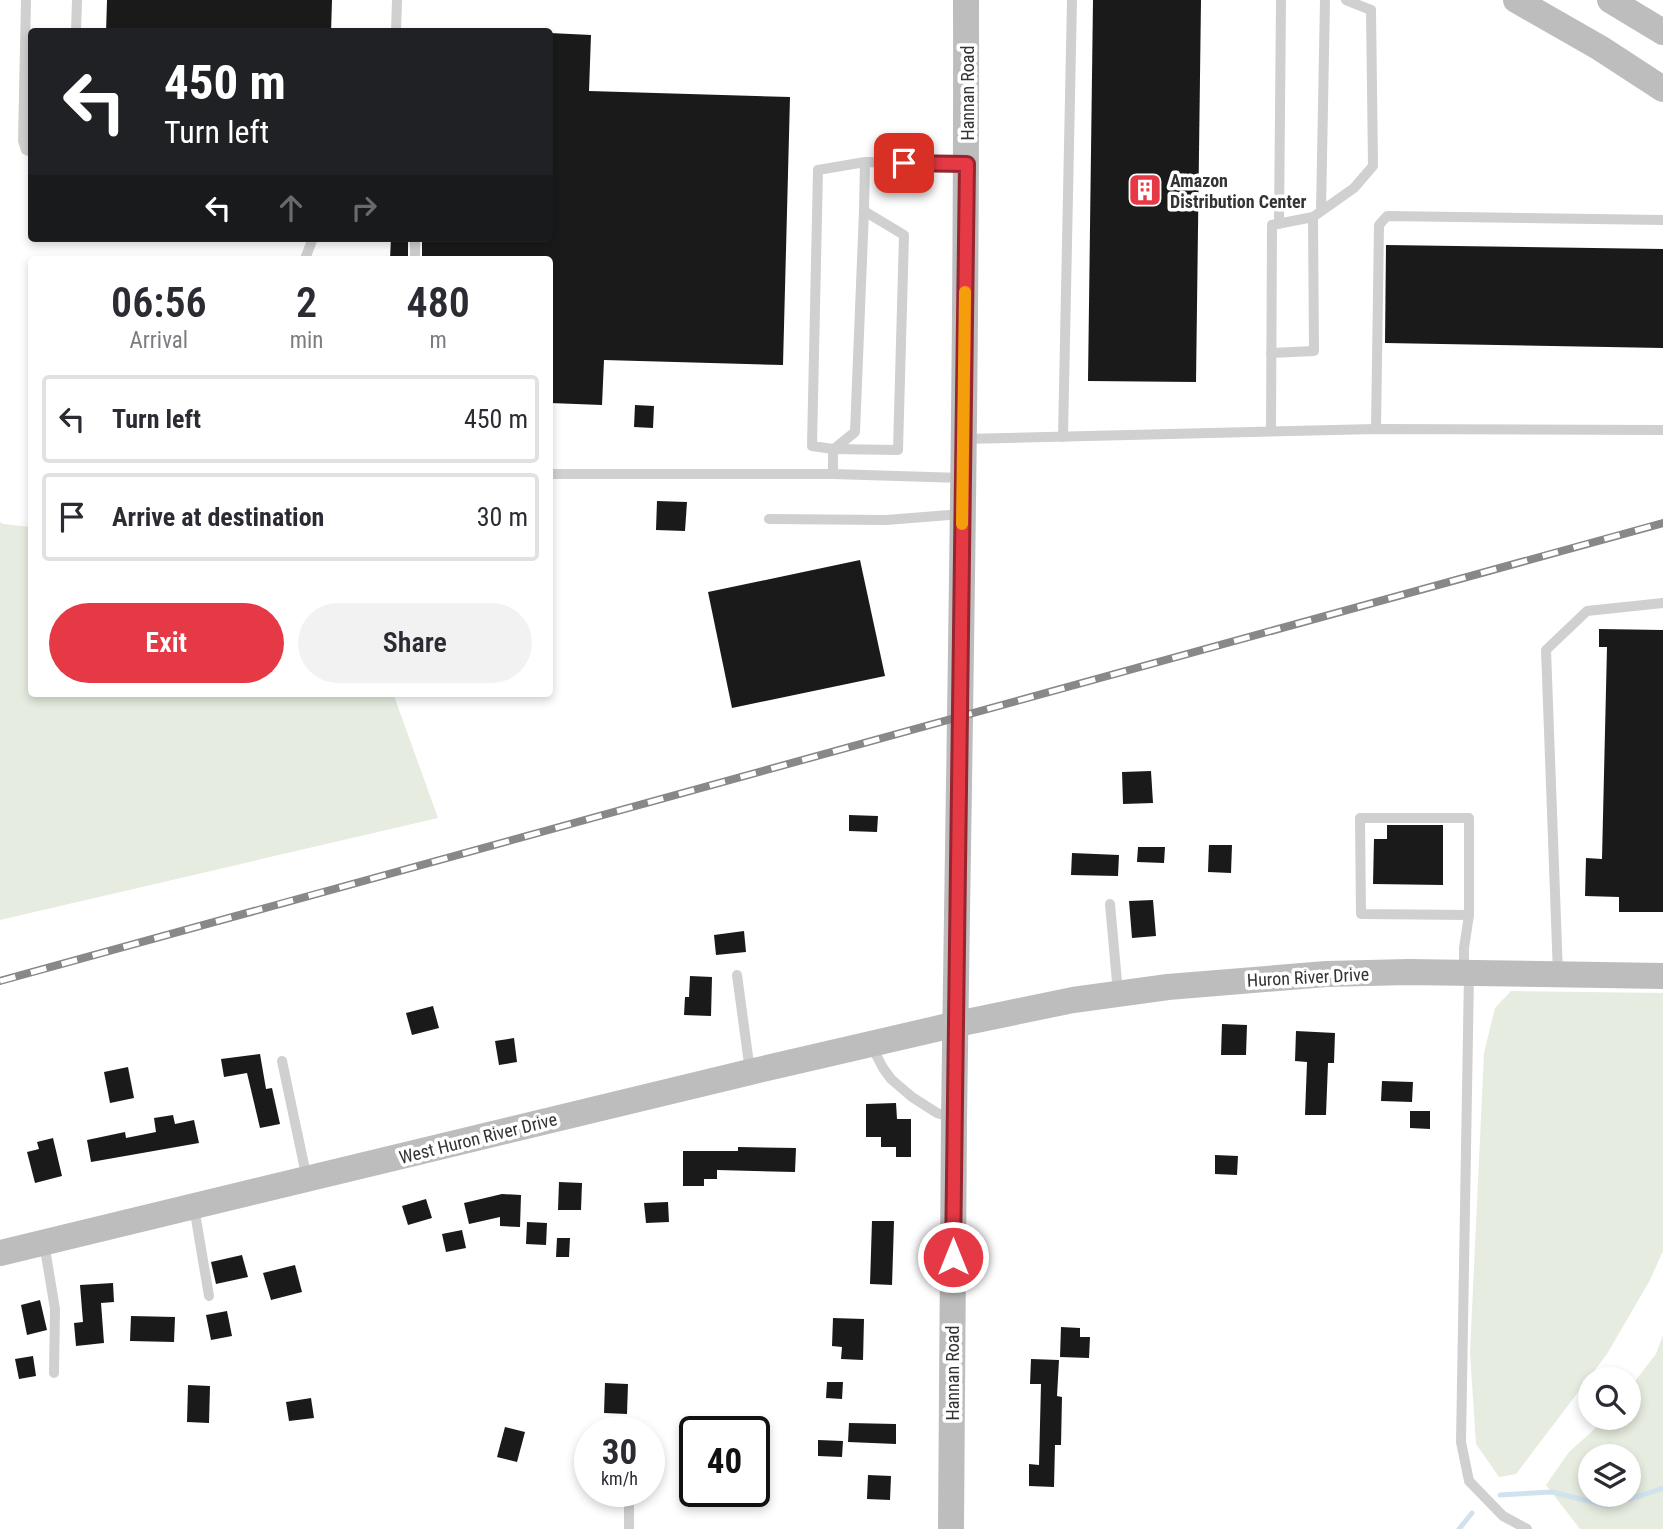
<!DOCTYPE html>
<html lang="en">
<head>
<meta charset="utf-8">
<style>
  body { margin:0; font-family:"Roboto Condensed",sans-serif; background:#f2f2f3; color:#2b2b33; height:100vh; display:flex; flex-direction:column; font-size:26px; white-space:nowrap }
  * { box-sizing:border-box; margin:0 }
  p { font-size:23px; color:#7c7c81 }
  .icon { flex:none; width:38px; height:38px; fill:none; stroke:currentColor; stroke-width:2; stroke-linecap:round; stroke-linejoin:round }
  .map { position:relative; flex:1; overflow:hidden }
  .side { position:absolute; left:28px; top:256px; width:525px; height:441px; display:flex; flex-direction:column; background:#fff; border-radius:7px; box-shadow:0 4px 10px #0003 }
  .side>* { flex:none }
  .top-card { position:absolute; left:28px; top:28px; width:525px; height:214px; border-radius:7px; box-shadow:0 4px 10px #0003; background:#202124; color:#fff; overflow:hidden }
  .fabs { position:absolute; left:1578px; top:1367px; display:grid; gap:14px }
  .fabs a { display:grid; place-items:center; width:63px; height:63px; border-radius:50%; background:#fff; box-shadow:0 4px 10px #0003; font-size:35px }
  .speed { position:absolute; left:574px; top:1416px; display:flex; gap:14px; font-size:35px; font-weight:700; text-align:center }
  .speed>* { display:grid; place-content:center; width:91px; height:91px; border-radius:50%; background:#fff; box-shadow:0 4px 10px #0003; line-height:1 }
  .speed small { font-size:18px; font-weight:400 }
  .speed .limit { border:4px solid #111; border-radius:10px; background:#fff; color:#111 }
  .pin { position:absolute; display:grid; place-items:center; width:60px; height:60px; color:#fff; margin:-30px; border-radius:14px; box-shadow:0 4px 10px #0006 }
  .me { position:absolute; width:77px; margin:-38px; rotate:0deg; stroke-linejoin:round; filter:drop-shadow(0 0 5px #0008) }
  .turn { display:flex; align-items:center; gap:24px; height:147px; padding:0 21px; font-size:32px }
  .turn .icon { width:91px; height:91px; stroke-width:2.5 }
  .turn b { display:block; font-size:49px; line-height:60px }
  .lanes { display:flex; align-items:center; height:66px; padding:0 21px; background:#0003; justify-content:center; gap:35px; direction:ltr }
  .lanes .off { opacity:.35 }
  .eta { display:flex; justify-content:space-evenly; align-items:center; height:119px; text-align:center }
  .eta b { font-size:42px; font-weight:600; line-height:49px }
  .primary-button { display:flex; gap:14px; margin-top:auto; padding:14px 21px }
  .primary-button a { flex:1; height:80px; border-radius:42px; background:#e63946; color:#fff; font-size:28px; font-weight:600; line-height:80px; text-align:center }
  .primary-button a+a { background:#f2f2f3; color:#2b2b33 }
  ul { padding:0; list-style:none }
  li { display:flex; align-items:center; gap:21px; height:88px; margin:0 14px 10px; padding:0 7px; border:4px solid #e1e1e2; border-radius:7px }
  li div { flex:1 }
  li b { display:block; font-size:26px }
  li em { font-style:normal }
  .map>svg:first-child { display:block }
  .green { fill:#e6ecdf; fill-rule:evenodd }
  .lines { fill:none; stroke-linecap:round; stroke-linejoin:round }
  .stream { stroke:#cfe2ee; stroke-width:5 }
  .building { fill:#1a1a1a }
  .lane { stroke:#d0d0d0; stroke-width:10 }
  .secondary { stroke:#bdbdbd; stroke-width:26 }
  .rail-casing { stroke:#888; stroke-width:8 }
  .rail { stroke:#fff; stroke-width:5; stroke-dasharray:16; stroke-linecap:butt }
  .route-casing { stroke:#96252e; stroke-width:18 }
  .route { stroke:#e63946; stroke-width:12 }
  .slow { stroke:#f59e0b; stroke-width:12 }
  .labels { text-anchor:middle; dominant-baseline:central; stroke-width:7; stroke-linejoin:round; paint-order:stroke }
  .street-label { font-size:18px; fill:#333; stroke:#fff }
  .poi-label { font-size:18px; font-weight:bold; fill:#333; stroke:#fff; text-anchor:start }
</style>
</head>
<body>
<div class="map">
<svg width="1663" height="1529" viewBox="0 0 1663 1529">
  <rect width="100%" height="100%" fill="#fff"/>
  <!-- green -->
  <g class="green">
    <path d="M0,522L3,524L31,527L32,693H393L438,818L0,920Z"/>
    <path d="M1511,991L1663,993V1251L1650,1280L1607,1354L1516,1474L1499,1477L1476,1444L1470,1353L1484,1053L1495,1008Z"/>
    <path d="M1663,1335V1529H1580L1546,1485L1569,1452L1607,1418H1629V1389L1656,1354ZM1591,1456H1629V1494H1591Z"/>
  </g>
  <g class="lines">
    <!-- stream -->
    <g class="stream">
      <path d="M1500,1495L1552,1492L1609,1506L1663,1488"/>
      <path d="M1459,1529L1472,1513"/>
    </g>
  </g>
  <!-- building -->
  <g class="building">
    <path d="M107,0H332L331,32H106Z"/>
    <path d="M1093,0H1201L1196,382L1088,381Z"/>
    <path d="M550,33L591,35L589,91L790,97L783,365L604,360L602,405L550,403V259H422V238H550Z"/>
    <path d="M391,238H408V259H390Z"/>
    <path d="M1386,245L1663,249V348L1385,343Z"/>
    <path d="M635,405L654,406L653,428L634,427Z"/>
    <path d="M657,501L687,502L685,531L656,530Z"/>
    <path d="M860,560L885,676L732,708L708,592Z"/>
    <path d="M1599,629L1663,630V912H1619V897L1585,896L1586,858L1602,859L1607,647H1599Z"/>
    <path d="M1151,771L1153,803L1123,804L1122,772Z"/>
    <path d="M849,815L878,816L877,832L849,831Z"/>
    <path d="M1387,825H1443V885L1373,884L1374,839H1387Z"/>
    <path d="M1209,845H1232L1231,873L1208,872Z"/>
    <path d="M1138,847H1165L1164,863L1137,862Z"/>
    <path d="M1072,853L1119,855L1118,876L1071,875Z"/>
    <path d="M1153,900L1156,936L1132,938L1129,901Z"/>
    <path d="M744,931L746,952L716,955L714,935Z"/>
    <path d="M690,976L712,977L711,1016L684,1015L685,997H689Z"/>
    <path d="M433,1006L439,1028L412,1035L406,1013Z"/>
    <path d="M1222,1024L1247,1025L1246,1055H1221Z"/>
    <path d="M1296,1031L1335,1033L1334,1063H1328L1326,1115H1305L1307,1062L1295,1061Z"/>
    <path d="M514,1038L517,1062L499,1065L495,1041Z"/>
    <path d="M260,1054L266,1089L272,1088L280,1124L260,1128L247,1073L224,1077L221,1059Z"/>
    <path d="M128,1067L134,1098L110,1103L104,1072Z"/>
    <path d="M1382,1081L1413,1082L1412,1102L1381,1101Z"/>
    <path d="M896,1103L897,1119H911V1157H896V1147H881V1137H866V1104Z"/>
    <path d="M1410,1111H1430V1129L1410,1128Z"/>
    <path d="M173,1115L175,1124L194,1120L199,1143L91,1162L87,1140L125,1132L126,1138L156,1132L154,1118Z"/>
    <path d="M53,1138L62,1176L35,1183L27,1152L39,1149L37,1142Z"/>
    <path d="M738,1147L796,1148L795,1172L717,1170V1179H704V1186H683V1151H738Z"/>
    <path d="M1215,1155L1238,1156L1237,1175L1215,1174Z"/>
    <path d="M559,1182L582,1183L581,1210H558Z"/>
    <path d="M502,1194L521,1195L520,1227L500,1226V1217L469,1224L464,1203Z"/>
    <path d="M426,1199L432,1218L408,1225L402,1206Z"/>
    <path d="M668,1202L669,1222L646,1223L644,1203Z"/>
    <path d="M872,1221H894L892,1285L870,1284Z"/>
    <path d="M527,1222L547,1223L546,1245L526,1244Z"/>
    <path d="M462,1230L466,1248L446,1252L442,1234Z"/>
    <path d="M557,1238H570L569,1257H556Z"/>
    <path d="M242,1255L248,1277L216,1284L211,1262Z"/>
    <path d="M295,1265L302,1292L271,1300L263,1273Z"/>
    <path d="M113,1283L114,1302L101,1303L104,1343L76,1346L74,1323L83,1322L80,1285Z"/>
    <path d="M40,1300L47,1330L27,1335L21,1305Z"/>
    <path d="M227,1311L232,1336L211,1340L206,1315Z"/>
    <path d="M131,1316L175,1317L174,1342L130,1341Z"/>
    <path d="M833,1318L864,1319L863,1360L841,1359L842,1347L832,1346Z"/>
    <path d="M1061,1327L1080,1328V1337H1090L1089,1358L1060,1357Z"/>
    <path d="M33,1356L36,1376L19,1379L15,1359Z"/>
    <path d="M1031,1359L1059,1360L1057,1396L1062,1397L1061,1445H1055L1054,1487L1029,1486V1464L1039,1465L1041,1384H1030Z"/>
    <path d="M827,1382H843L842,1399L826,1398Z"/>
    <path d="M605,1383L628,1384L627,1414L604,1413Z"/>
    <path d="M188,1385L210,1386L209,1423L187,1422Z"/>
    <path d="M311,1398L314,1418L289,1421L286,1402Z"/>
    <path d="M849,1423L896,1424V1444L848,1442Z"/>
    <path d="M505,1427L525,1432L517,1462L497,1457Z"/>
    <path d="M818,1440L843,1441L842,1457L818,1456Z"/>
    <path d="M868,1475L891,1476L890,1500L867,1499Z"/>
  </g>
  <g class="lines">
    <!-- lane -->
    <g class="lane">
      <path d="M26,0L23,141L26,150L32,152"/>
      <path d="M76,32L77,0"/>
      <path d="M396,32L397,0"/>
      <path d="M865,162L864,211L904,235L898,450L833,449L812,446L818,170L865,162L963,164"/>
      <path d="M1321,211L1325,0"/>
      <path d="M1279,224L1281,0"/>
      <path d="M305,259L313,238"/>
      <path d="M415,259V238"/>
      <path d="M1271,353L1314,351L1313,217"/>
      <path d="M1376,429L1379,225L1387,216L1663,220"/>
      <path d="M1271,431L1272,225L1313,217L1354,188L1373,166L1371,10L1346,0"/>
      <path d="M1063,437L1072,0"/>
      <path d="M964,439L1376,429L1663,430"/>
      <path d="M834,449L855,432L864,211"/>
      <path d="M550,474H833L962,478"/>
      <path d="M833,474V449"/>
      <path d="M769,519L886,520L962,514"/>
      <path d="M1110,904L1118,993"/>
      <path d="M1464,972V948L1469,915V818H1360L1361,914L1469,915"/>
      <path d="M1469,974L1461,1442L1469,1481L1503,1516L1527,1529"/>
      <path d="M1558,974L1546,650L1587,611L1663,603"/>
      <path d="M737,975L750,1071"/>
      <path d="M871,1045L883,1068L891,1079L912,1097L937,1113L953,1118"/>
      <path d="M282,1061L307,1179"/>
      <path d="M194,1207L209,1296"/>
      <path d="M44,1243L55,1309L54,1373"/>
      <path d="M629,1491V1529"/>
    </g>
    <!-- secondary -->
    <g class="secondary">
      <path d="M1516,0L1600,48L1663,89"/>
      <path d="M1610,0L1663,32"/>
      <path d="M0,1253L750,1072L957,1024L1073,1000L1168,987L1326,974L1409,972L1663,976"/>
      <path d="M951,1529C952,1393 953,1257 954,1122C959,748 967,374 966,0"/>
    </g>
    <defs>
      <path id="rail" d="M0,981L1663,523"/>
    </defs>
    <!-- rail casing -->
    <use href="#rail" class="rail-casing"/>
    <!-- rail -->
    <use href="#rail" class="rail"/>
  </g>
  <g class="lines">
    <defs>
      <path id="route" d="M904,163L967,164L953,1257"/>
    </defs>
    <!-- route casing -->
    <use href="#route" class="route-casing"/>
    <!-- route -->
    <use href="#route" class="route"/>
    <!-- slow -->
    <path class="slow" d="M962,524L965,292"/>
  </g>
  <!-- icons -->
  <defs>
    <symbol id="building-square" viewBox="-11 -11 22 22"><rect x="-9" y="-9" width="18" height="18" rx="4" fill="#e63946" stroke="#fff"/><path d="M-4-6H4V6H1V3H-1V6H-4ZM-2.5-4.3h1.7v1.8h-1.7ZM.8-4.3h1.7v1.8H.8ZM-2.5-1h1.7V.8h-1.7ZM.8-1h1.7V.8H.8Z" fill="#fff"/></symbol>
  </defs>
  <g fill-rule="evenodd">
    <use href="#building-square" x="1126" y="171" width="38" height="38"/>
  </g>
  <g class="labels">
    <!-- street labels -->
    <g class="street-label">
      <text transform="translate(967 93) rotate(-90)">Hannan Road</text>
      <text transform="translate(1308 977) rotate(-3)">Huron River Drive</text>
      <text transform="translate(478 1138) rotate(-14)">West Huron River Drive</text>
      <text transform="translate(952 1373) rotate(-90)">Hannan Road</text>
    </g>
    <!-- poi labels -->
    <g class="poi-label">
      <text x="1170" y="180">Amazon<tspan x="1170" dy="21">Distribution Center</tspan></text>
    </g>
  </g>
</svg>
<div class="fabs">
<a><svg class="icon" aria-label="search" viewBox="0 0 24 24"><circle cx="10" cy="10" r="6"/><path d="M15 15l6 6"/></svg></a>
<a><svg class="icon" aria-label="layers" viewBox="0 0 24 24"><path d="M12 4l9 5-9 5-9-5zM3 14l9 5 9-5"/></svg></a>
</div>
<div class="speed"><div>30<small>km/h</small></div><div class="limit">40</div></div>
<div class="pin" style="left:904px;top:163px;background:#d93025"><svg class="icon" aria-label="arrive" viewBox="0 0 24 24"><path d="M6 21V4h12l-3 4 3 4H6"/></svg></div>
<svg class="me" style="left:953px;top:1257px" viewBox="-20 -20 40 40"><circle r="17" fill="#e63946" stroke="#fff" stroke-width="3"/><path d="M0-11L8 9 0 5-8 9z" fill="#fff"/></svg>
<div class="top-card">
<div class="turn"><svg class="icon" aria-label="left" viewBox="0 0 24 24"><path d="M17 20v-9H6M10 6l-5 5 5 5"/></svg><div><b>450 m</b>Turn left</div></div>
<div class="lanes"><svg class="icon" aria-label="left" viewBox="0 0 24 24"><path d="M17 20v-9H6M10 6l-5 5 5 5"/></svg><svg class="icon off" aria-label="ahead" viewBox="0 0 24 24"><path d="M12 20V5M6 11l6-6 6 6"/></svg><svg class="icon off" aria-label="right" viewBox="0 0 24 24"><path d="M7 20v-9h11M14 6l5 5-5 5"/></svg></div>
</div>
<section class="side">
<div class="eta">
<div><b>06:56</b><p>Arrival</p></div>
<div><b>2</b><p>min</p></div>
<div><b>480</b><p>m</p></div>
</div>
<ul>
<li><svg class="icon" aria-label="left" viewBox="0 0 24 24"><path d="M17 20v-9H6M10 6l-5 5 5 5"/></svg><div><b>Turn left</b></div><em>450 m</em></li>
<li><svg class="icon" aria-label="arrive" viewBox="0 0 24 24"><path d="M6 21V4h12l-3 4 3 4H6"/></svg><div><b>Arrive at destination</b></div><em>30 m</em></li>
</ul>
<div class="primary-button"><a>Exit</a><a>Share</a></div>
</section>
</div>
</body>
</html>
